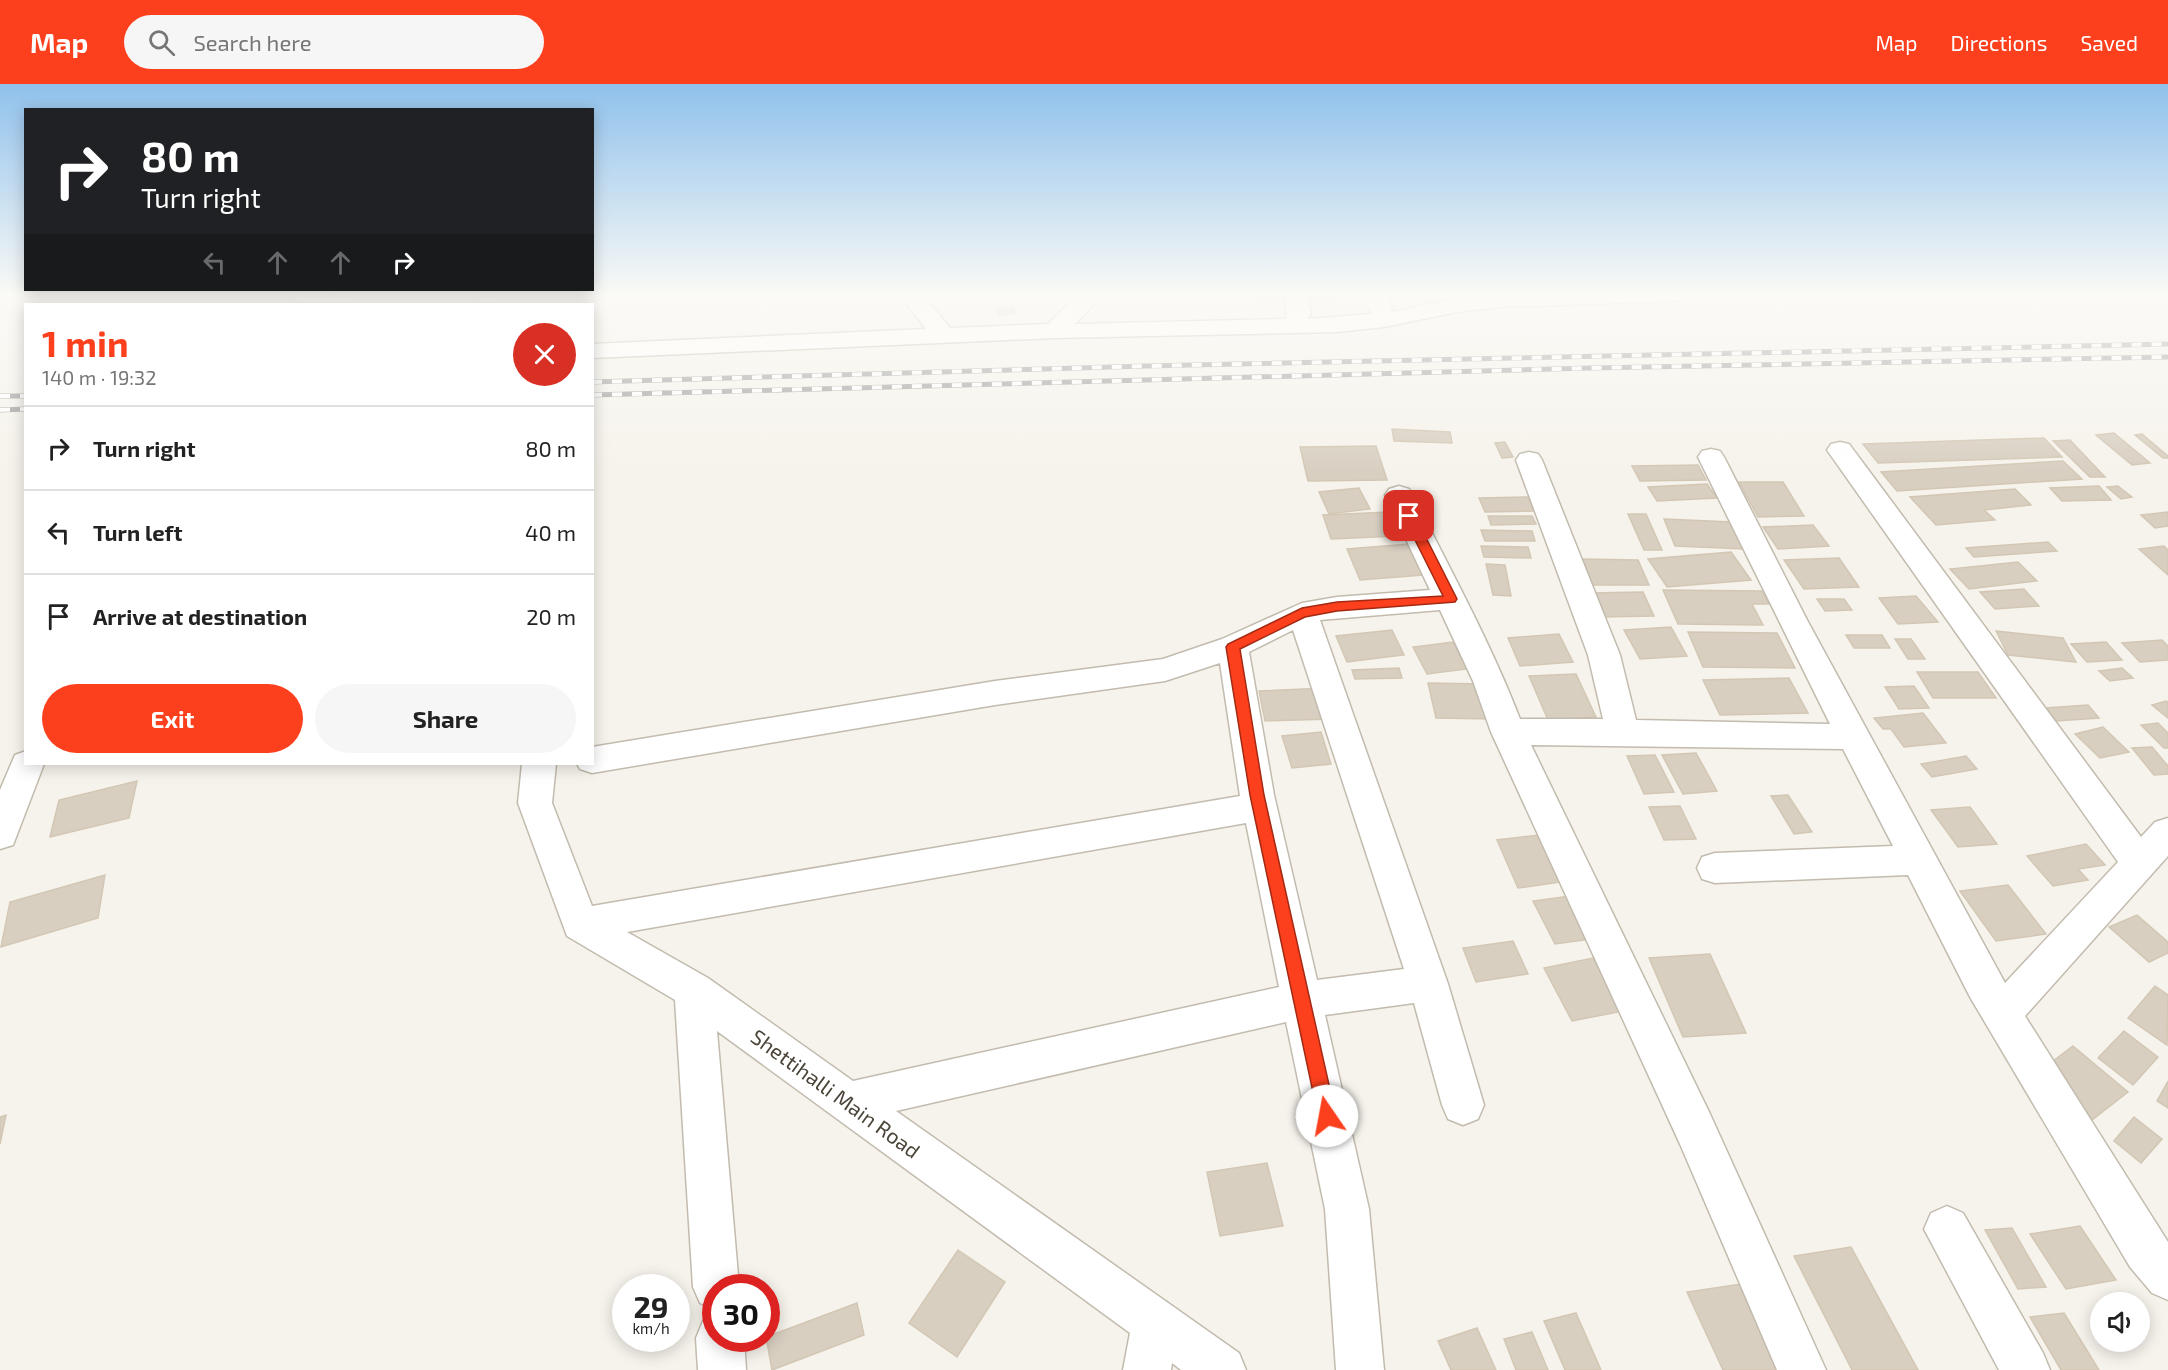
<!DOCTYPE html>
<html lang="en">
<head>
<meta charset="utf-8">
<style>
  body { margin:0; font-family:"Exo 2",sans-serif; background:#f6f6f6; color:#222; height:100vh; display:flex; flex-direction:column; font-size:22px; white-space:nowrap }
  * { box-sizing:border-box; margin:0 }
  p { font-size:20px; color:#767676 }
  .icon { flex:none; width:33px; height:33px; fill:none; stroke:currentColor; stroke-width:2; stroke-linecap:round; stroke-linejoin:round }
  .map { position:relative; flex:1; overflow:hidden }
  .sheet { position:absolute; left:24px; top:219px; width:570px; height:462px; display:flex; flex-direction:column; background:#fff; border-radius:0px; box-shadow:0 3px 15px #0003 }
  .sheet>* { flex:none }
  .banner { position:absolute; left:24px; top:24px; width:570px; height:183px; border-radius:0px; box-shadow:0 3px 15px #0003; background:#202124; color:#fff; overflow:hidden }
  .buttons { position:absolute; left:2090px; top:1208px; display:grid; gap:12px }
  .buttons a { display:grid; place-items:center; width:60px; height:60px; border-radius:50%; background:#fff; box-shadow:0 3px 15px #0003; font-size:30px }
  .speed { position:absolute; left:612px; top:1190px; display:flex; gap:12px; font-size:30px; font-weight:700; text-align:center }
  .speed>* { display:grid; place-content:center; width:78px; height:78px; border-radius:50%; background:#fff; box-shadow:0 3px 15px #0003; line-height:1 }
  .speed small { font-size:15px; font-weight:400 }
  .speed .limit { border:9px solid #d22; background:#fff; color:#111 }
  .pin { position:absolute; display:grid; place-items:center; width:51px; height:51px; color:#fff; margin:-26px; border-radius:12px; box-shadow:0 3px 9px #0006 }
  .me { position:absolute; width:66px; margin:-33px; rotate:348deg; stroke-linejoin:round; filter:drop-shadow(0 0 4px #0008) }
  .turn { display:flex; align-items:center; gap:21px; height:126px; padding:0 18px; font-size:27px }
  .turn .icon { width:78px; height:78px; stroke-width:2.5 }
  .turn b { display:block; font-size:42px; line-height:51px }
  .lanes { display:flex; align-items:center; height:57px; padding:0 18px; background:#0003; justify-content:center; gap:30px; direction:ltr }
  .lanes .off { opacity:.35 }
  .round { display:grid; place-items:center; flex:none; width:63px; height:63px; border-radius:32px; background:#f6f6f6 }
  .summary { display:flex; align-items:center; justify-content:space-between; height:102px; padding:0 18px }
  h1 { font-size:36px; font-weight:700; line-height:45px; color:#fc3f1d }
  .button { display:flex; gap:12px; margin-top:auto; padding:12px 18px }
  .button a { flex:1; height:69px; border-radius:36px; background:#fc3f1d; color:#fff; font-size:24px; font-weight:700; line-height:69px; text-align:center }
  .button a+a { background:#f6f6f6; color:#222 }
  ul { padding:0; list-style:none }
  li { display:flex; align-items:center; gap:18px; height:84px; padding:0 18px; border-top:2px solid #e0e0e0 }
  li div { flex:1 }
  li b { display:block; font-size:22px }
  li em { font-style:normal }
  header { display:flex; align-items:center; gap:36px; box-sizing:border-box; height:84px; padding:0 30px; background:#fc3f1d; color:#fff }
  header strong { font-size:28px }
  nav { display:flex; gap:33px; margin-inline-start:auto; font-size:21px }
  .search { width:420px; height:54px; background:#f6f6f6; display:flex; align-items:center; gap:15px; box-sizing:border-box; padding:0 21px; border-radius:33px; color:#767676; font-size:22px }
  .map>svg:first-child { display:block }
  .building { fill:#d8cfc1; stroke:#d3c7b4; stroke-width:1.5 }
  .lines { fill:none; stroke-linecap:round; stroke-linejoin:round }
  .minor-casing { stroke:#c2bbae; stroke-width:3 }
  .minor { fill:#fff; fill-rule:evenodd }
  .rail-casing { stroke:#9a9a9a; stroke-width:5 }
  .rail { stroke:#fff; stroke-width:4; stroke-dasharray:10; stroke-linecap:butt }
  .route { fill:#fc3f1d; stroke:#a42913; stroke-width:1.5 }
  .labels { text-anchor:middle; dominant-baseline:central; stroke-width:6; stroke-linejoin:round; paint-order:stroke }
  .near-street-label { font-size:21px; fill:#4b4439; stroke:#fff }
</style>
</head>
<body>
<header>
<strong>Map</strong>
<div class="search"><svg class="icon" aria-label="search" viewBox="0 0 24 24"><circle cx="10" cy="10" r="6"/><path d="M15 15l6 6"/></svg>Search here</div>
<nav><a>Map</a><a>Directions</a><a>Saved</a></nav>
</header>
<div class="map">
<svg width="2168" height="1286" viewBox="0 0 2168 1286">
  <rect width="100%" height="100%" fill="#f6f3ec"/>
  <!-- building -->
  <g class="building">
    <path d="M1256,210H1285L1286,216H1258Z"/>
    <path d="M1299,210H1334L1336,216L1300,215Z"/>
    <path d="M1013,222L1016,229L999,232L996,225Z"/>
    <path d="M1392,345L1450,348L1452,359L1394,357Z"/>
    <path d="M2114,349L2150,379L2132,381L2096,351Z"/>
    <path d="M2142,350L2168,372V374H2163L2135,351Z"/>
    <path d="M2044,354L2062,373L1878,379L1863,360Z"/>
    <path d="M2070,356L2105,393H2090L2053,357Z"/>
    <path d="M1505,358L1513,373L1502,374L1495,359Z"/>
    <path d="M1376,362L1387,396L1308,397L1300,363Z"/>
    <path d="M2063,377L2082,395L1897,407L1881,388Z"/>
    <path d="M1698,381L1706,396L1640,397L1632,382Z"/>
    <path d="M1739,398H1783L1804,432L1758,433Z"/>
    <path d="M1707,400L1717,414L1657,417L1648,403Z"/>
    <path d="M2099,402L2111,416L2062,417L2050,404Z"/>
    <path d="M2118,402L2132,413L2121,415L2107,403Z"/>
    <path d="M1359,404L1370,425L1329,430L1319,408Z"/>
    <path d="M2015,405L2031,421L1984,426L1995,436L1936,441L1910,413Z"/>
    <path d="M1528,413L1534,427L1485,428L1479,414Z"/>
    <path d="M1389,428L1397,452L1331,455L1323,431Z"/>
    <path d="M2168,428V442L2155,444L2141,431Z"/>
    <path d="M1628,430H1646L1662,466H1644Z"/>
    <path d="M1488,432H1532L1536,440L1491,441Z"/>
    <path d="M1664,435L1732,438L1744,465L1675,462Z"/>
    <path d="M1813,441L1829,462L1778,465L1763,443Z"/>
    <path d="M1481,446L1532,447L1535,457H1485Z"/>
    <path d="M2048,458L2057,467L1974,473L1966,464Z"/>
    <path d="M1409,460L1423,491L1360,496L1347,465Z"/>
    <path d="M1481,462L1528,463L1531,474L1484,473Z"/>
    <path d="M2164,462L2168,466V491L2139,465Z"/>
    <path d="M1731,468L1751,496L1667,503L1648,475Z"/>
    <path d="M1839,474L1859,503L1804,505L1784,476Z"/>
    <path d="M1580,475L1638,476L1649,501H1590Z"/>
    <path d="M2018,478L2037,497L1969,505L1950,485Z"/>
    <path d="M1486,480L1505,481L1511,512L1493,511Z"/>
    <path d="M2024,505L2039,522L1995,525L1980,508Z"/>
    <path d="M1663,506L1762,507L1769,520H1752L1763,541L1678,540Z"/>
    <path d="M1643,508L1654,532L1599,533L1588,509Z"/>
    <path d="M1916,512L1938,538L1898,540L1879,514Z"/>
    <path d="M1817,515H1844L1852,526L1825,527Z"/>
    <path d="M1671,543L1687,572L1640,575L1624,546Z"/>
    <path d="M1392,546L1404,571L1347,578L1336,552Z"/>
    <path d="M1996,547L2063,554L2076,578L2008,571Z"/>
    <path d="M1688,548L1777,549L1795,584L1703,583Z"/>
    <path d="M1559,550L1573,578L1520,582L1508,554Z"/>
    <path d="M1846,551H1882L1890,564H1854Z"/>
    <path d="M1895,555H1911L1925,575H1908Z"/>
    <path d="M2162,556L2168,562V576L2140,578L2122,559Z"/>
    <path d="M1453,558L1467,585L1427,590L1413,563Z"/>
    <path d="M2106,558L2122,576L2087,578L2071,560Z"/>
    <path d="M1399,584L1402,594L1355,595L1352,586Z"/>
    <path d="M2122,584L2133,594L2110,597L2099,587Z"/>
    <path d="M1917,588H1978L1996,614H1933Z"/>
    <path d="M1576,590L1596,633L1548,636L1529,592Z"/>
    <path d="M1789,594L1808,629L1720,631L1703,596Z"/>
    <path d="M1428,599L1484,600L1493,635L1436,634Z"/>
    <path d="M1914,602L1929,624L1899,625L1885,603Z"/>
    <path d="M1326,604L1334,635L1265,637L1259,607Z"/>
    <path d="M2166,617L2168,618V634L2152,621Z"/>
    <path d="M2088,621L2099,634L2056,637L2046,624Z"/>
    <path d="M1923,629L1946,659L1904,663L1891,645H1883L1874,634Z"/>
    <path d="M2158,639L2168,649V664H2164L2141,641Z"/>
    <path d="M2103,643L2129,668L2100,674L2075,650Z"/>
    <path d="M1321,648L1331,680L1292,684L1282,652Z"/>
    <path d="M2152,663L2168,682V690L2154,691L2132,664Z"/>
    <path d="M1696,669L1717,707L1683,710L1662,671Z"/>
    <path d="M1655,671L1674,708L1644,710L1627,672Z"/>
    <path d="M1966,672L1977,685L1932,693L1921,680Z"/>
    <path d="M137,697L129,734L50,753L59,716Z"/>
    <path d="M1788,711L1812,748L1794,750L1771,712Z"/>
    <path d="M1680,722L1696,755L1664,756L1649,723Z"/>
    <path d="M1970,723L1997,760L1958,763L1931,726Z"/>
    <path d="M1539,751L1561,798L1518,804L1497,756Z"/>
    <path d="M2086,760L2105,781L2078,785L2088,796L2053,802L2027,772Z"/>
    <path d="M105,791L98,834L1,863L10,818Z"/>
    <path d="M2008,801L2046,850L1996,857L1960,807Z"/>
    <path d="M1570,812L1592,855L1555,860L1533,817Z"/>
    <path d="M2137,831L2168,858V869L2149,878L2109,843Z"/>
    <path d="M1513,857L1528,890L1476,898L1463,864Z"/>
    <path d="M1710,870L1746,949L1683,953L1649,874Z"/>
    <path d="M1593,874L1623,927L1572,937L1544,884Z"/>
    <path d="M2155,902L2168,911L2167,961L2128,934Z"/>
    <path d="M2124,947L2158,973L2133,1001L2098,974Z"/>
    <path d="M2073,962L2128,1008L2092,1036L2068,1015L2075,1010L2045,983Z"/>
    <path d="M2168,997V1024L2157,1017Z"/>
    <path d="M6,1031L0,1060V1033Z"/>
    <path d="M2134,1033L2162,1055L2141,1079L2114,1057Z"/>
    <path d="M1267,1079L1283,1142L1220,1152L1207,1088Z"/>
    <path d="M2080,1142L2116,1196L2066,1205L2030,1150Z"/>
    <path d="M2012,1144L2046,1203L2018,1205L1985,1146Z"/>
    <path d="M1851,1163L1918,1286H1852L1794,1172Z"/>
    <path d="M958,1166L1005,1198L957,1273L909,1239Z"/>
    <path d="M1741,1200L1783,1286H1723L1687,1208Z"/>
    <path d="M857,1219L864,1251L772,1286L766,1253Z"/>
    <path d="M1576,1229L1601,1286H1565L1544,1237Z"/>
    <path d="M2064,1229L2099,1286H2061L2030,1233Z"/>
    <path d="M1477,1244L1496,1286H1451L1438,1257Z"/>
    <path d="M1532,1248L1548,1286H1516L1504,1255Z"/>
  </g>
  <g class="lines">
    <defs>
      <g id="minor">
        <path d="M289,210H319L332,215L338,210H362L352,220C334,220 300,227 289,210Z"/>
        <path d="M483,210H506L498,220H476Z"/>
        <path d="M899,210H922L950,244L1048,240L1079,210H1103L1075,240L1285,235L1287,229L1284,210H1306L1311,229L1308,235L1371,230L1365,210H1387L1393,228L1457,214L1496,210H1686L1683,215L1675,217L1500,223L1457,228L1384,243L1337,248L1054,254L592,274V260L926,245Z"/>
        <path d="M1840,358L1849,360L2141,753L2155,738L2168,734V772L2025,932L2168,1158V1216L2152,1209L2130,1183L1970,913L1908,791L1715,799L1702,795L1697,784L1702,773L1715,769L1893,762L1843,665L1531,661L1710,1030L1826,1286H1777L1680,1060L1491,648L1473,597L1440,526L1320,536L1448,900L1484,1021L1478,1035L1463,1041L1448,1035L1442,1021L1414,919L1325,931L1369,1125L1384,1286H1336L1325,1125L1286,938L896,1027L1239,1269L1246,1286H1181L1172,1279L1171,1286H1123L1130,1249L717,947L739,1203H716V1226L700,1219L693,1203L675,916L567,852L518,719L522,680H556L552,719L592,822L1240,712L1220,579L1165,597L995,621L592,689L580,685L577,680H592V663L995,597L1163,575L1222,555L1302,519L1337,513L1430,506L1385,411L1389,405L1399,402L1409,405L1413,411C1450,486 1490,557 1520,635H1603L1588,571L1516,376L1520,370L1529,368L1538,370L1542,376L1620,571L1636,636L1830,640L1698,373L1702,367L1711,365L1720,367L1724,373L1807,536L2005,899L2118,778L1827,366L1831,360ZM1293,546L1404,885L1317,896L1274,711L1249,568ZM1246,739L1279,903L853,997L708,894L627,848Z"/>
        <path d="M26,667V680H44L13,761L0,765V706L15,671Z"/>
        <path d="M1947,1122L1963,1129L2043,1269L2050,1286H1999L1924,1145L1931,1129Z"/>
        <path d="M716,1232V1254H744L746,1286H698L696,1254L703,1237Z"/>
      </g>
    </defs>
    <!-- minor casing -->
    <use href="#minor" class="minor-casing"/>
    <!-- minor -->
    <use href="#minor" class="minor"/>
    <defs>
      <g id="rail">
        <path d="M592,298L1146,282L2168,260"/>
        <path d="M592,311L1590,284L2168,273"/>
        <path d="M0,312H26"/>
        <path d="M0,326L26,325"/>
      </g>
    </defs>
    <!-- rail casing -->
    <use href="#rail" class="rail-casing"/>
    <!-- rail -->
    <use href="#rail" class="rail"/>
  </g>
  <!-- sky -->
  <linearGradient id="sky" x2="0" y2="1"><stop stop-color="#8fc1ec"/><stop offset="0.54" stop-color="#fbfaf6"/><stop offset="1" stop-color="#fbfaf6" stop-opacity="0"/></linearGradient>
  <rect width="2168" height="390" fill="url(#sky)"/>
  <!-- route -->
  <path class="route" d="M1409,428L1415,432L1457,515L1455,518L1337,527L1305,533L1240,565L1264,711L1336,1032L1333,1038L1327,1041L1321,1038L1318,1032L1250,711L1226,563L1228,560L1302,524L1337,518L1443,512L1403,432Z"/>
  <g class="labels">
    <!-- near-street labels -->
    <g class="near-street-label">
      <text transform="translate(836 1009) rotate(36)">Shettihalli Main Road</text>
    </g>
  </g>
</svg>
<div class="buttons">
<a><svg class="icon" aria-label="sound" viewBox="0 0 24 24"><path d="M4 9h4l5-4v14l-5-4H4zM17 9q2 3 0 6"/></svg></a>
</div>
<div class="speed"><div>29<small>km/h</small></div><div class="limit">30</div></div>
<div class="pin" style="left:1409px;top:432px;background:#d93025"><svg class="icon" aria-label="arrive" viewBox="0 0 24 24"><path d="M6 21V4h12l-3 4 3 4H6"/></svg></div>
<svg class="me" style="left:1327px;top:1032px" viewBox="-20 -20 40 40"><circle r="19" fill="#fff"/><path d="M0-13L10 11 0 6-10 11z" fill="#fc3f1d"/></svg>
<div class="banner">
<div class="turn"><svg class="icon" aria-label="right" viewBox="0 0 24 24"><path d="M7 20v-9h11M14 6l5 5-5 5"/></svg><div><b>80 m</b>Turn right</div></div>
<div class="lanes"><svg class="icon off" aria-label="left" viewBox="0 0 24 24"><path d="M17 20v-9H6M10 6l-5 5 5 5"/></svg><svg class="icon off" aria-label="ahead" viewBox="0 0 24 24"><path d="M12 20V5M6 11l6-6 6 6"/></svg><svg class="icon off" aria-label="ahead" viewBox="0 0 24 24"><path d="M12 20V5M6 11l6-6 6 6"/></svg><svg class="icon" aria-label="right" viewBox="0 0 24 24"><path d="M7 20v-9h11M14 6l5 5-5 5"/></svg></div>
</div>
<section class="sheet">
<div class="summary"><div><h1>1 min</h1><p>140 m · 19:32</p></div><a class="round" style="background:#d93025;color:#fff"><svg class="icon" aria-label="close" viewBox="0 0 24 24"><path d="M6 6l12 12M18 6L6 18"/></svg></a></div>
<ul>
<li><svg class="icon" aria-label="right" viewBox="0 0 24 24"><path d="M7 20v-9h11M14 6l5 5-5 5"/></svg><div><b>Turn right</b></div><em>80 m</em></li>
<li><svg class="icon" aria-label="left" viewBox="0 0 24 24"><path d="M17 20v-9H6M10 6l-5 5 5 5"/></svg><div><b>Turn left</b></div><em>40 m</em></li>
<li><svg class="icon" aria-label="arrive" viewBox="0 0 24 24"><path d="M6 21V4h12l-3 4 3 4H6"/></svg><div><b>Arrive at destination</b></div><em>20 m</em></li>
</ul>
<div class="button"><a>Exit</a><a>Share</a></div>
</section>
</div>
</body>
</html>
